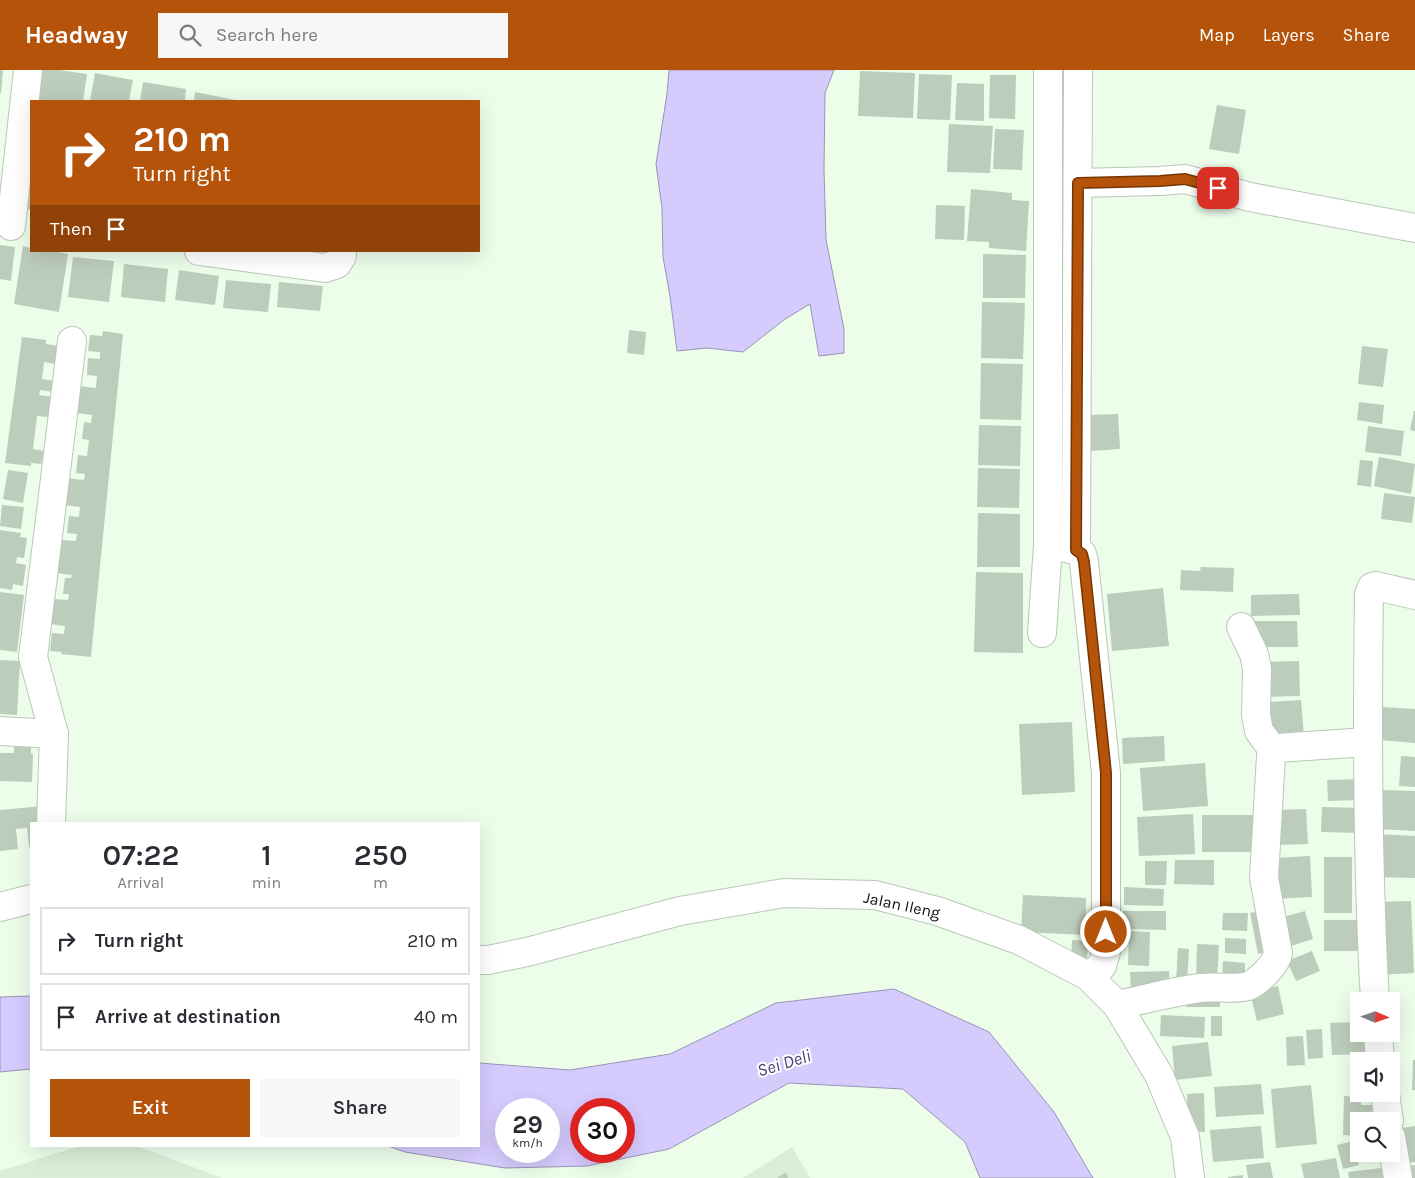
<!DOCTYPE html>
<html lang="en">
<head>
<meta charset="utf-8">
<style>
  body { margin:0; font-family:Karla,sans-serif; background:#f7f7f7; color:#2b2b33; height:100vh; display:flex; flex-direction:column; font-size:19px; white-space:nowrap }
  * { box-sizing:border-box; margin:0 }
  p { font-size:16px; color:#7c7c81 }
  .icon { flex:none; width:28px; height:28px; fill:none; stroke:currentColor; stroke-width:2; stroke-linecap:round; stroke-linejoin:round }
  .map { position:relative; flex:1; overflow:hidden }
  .panel { position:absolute; left:30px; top:752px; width:450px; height:325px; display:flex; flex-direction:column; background:#fff; border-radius:0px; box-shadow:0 5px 20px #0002 }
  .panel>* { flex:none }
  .guide { position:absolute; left:30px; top:30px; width:450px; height:152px; border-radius:0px; box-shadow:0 5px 20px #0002; background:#b45309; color:#fff; overflow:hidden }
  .needle { width:32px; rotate:92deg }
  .fabs { position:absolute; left:1350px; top:922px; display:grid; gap:10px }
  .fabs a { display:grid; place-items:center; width:50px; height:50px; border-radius:0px; background:#fff; box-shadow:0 5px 20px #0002; font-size:25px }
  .speed { position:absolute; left:495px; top:1028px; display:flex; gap:10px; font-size:25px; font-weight:700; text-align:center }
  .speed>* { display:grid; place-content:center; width:65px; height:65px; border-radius:50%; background:#fff; box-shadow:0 5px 20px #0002; line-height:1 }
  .speed small { font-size:12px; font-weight:400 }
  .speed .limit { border:8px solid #d22; background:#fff; color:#111 }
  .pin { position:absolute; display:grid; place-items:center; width:42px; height:42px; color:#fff; margin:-21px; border-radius:10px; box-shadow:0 2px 8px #0006 }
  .me { position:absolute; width:55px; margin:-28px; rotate:0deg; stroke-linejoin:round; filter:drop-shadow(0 0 4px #0008) }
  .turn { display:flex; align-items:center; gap:18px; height:105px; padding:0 20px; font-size:22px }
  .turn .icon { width:65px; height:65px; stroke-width:2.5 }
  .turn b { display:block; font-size:35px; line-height:42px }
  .then { display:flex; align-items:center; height:48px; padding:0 20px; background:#0003; gap:10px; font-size:19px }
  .eta { display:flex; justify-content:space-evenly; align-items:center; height:85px; text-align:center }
  .eta b { font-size:30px; font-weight:600; line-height:35px }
  .cta { display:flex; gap:10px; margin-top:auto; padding:10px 20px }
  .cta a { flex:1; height:58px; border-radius:0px; background:#b45309; color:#fff; font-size:20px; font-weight:600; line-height:58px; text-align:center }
  .cta a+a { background:#f7f7f7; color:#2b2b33 }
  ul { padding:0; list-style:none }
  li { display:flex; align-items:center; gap:15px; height:68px; margin:0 10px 8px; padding:0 10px; border:2px solid #e1e1e2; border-radius:0px }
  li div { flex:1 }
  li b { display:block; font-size:19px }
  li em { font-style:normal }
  header { display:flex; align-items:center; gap:30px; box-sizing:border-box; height:70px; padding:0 25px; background:#b45309; color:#fff }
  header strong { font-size:24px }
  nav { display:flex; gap:28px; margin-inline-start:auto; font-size:18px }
  .search { width:350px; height:45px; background:#f7f7f7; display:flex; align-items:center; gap:12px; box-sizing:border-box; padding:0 18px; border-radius:0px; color:#7c7c81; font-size:19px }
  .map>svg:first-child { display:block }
  .built { fill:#d8eed7 }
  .water { fill:#d6cbfd; stroke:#9994b5; fill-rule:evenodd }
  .building { fill:#bdcdbb }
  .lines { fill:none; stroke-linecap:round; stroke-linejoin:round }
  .street-casing { stroke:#b9c8b7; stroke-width:30 }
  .secondary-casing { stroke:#b9c8b7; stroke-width:30 }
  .street { stroke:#fff; stroke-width:28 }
  .secondary { stroke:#fff; stroke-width:28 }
  .route-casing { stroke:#753606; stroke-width:12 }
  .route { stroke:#b45309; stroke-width:9 }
  .labels { text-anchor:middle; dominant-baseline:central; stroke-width:4; stroke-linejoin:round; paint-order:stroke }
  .street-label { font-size:16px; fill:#0c120c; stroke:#fff }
  .water-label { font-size:18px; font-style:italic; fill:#4d3c79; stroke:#fff }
</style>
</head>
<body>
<header>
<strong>Headway</strong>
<div class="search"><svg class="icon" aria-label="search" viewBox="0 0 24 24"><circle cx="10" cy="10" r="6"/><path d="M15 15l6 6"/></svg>Search here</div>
<nav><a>Map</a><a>Layers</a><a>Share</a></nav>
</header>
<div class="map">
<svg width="1415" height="1108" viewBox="0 0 1415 1108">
  <rect width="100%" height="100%" fill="#ecfdea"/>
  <!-- built -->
  <g class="built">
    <path d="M80,1076H137L222,1108H0V1101Z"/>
    <path d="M792,1077L810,1108H743Z"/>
  </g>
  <!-- water -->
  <g class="water">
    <path d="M669,0H834L825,23L824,100L826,170L844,259V283L819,286L810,234L785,249L743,282L707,278L677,281L670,226L663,187L662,138L656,94L667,24Z"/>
    <path d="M894,919L989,962L1054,1042L1093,1108H980L965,1072L903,1019L789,1013L669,1079L587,1096L505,1098L405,1082L388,1076H479V993L570,1000L670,984L776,933ZM506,1039H549V1081H506ZM581,1039H624V1081H581Z"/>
    <path d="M31,926V999L0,1002V927Z"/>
  </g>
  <!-- building -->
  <g class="building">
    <path d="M0,0H3L1,23H0Z"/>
    <path d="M42,0H59L87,4L83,31H38Z"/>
    <path d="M860,1L915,3L913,48L858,46Z"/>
    <path d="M95,3L133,10L129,31H90Z"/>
    <path d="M919,4L952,5L950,50L917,49Z"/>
    <path d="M990,5H1016L1015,49L989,48Z"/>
    <path d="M143,12L186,19L185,31H140Z"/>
    <path d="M957,13L984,14V51L955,50Z"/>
    <path d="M195,22L236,30L235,31H194Z"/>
    <path d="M1217,35L1246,40L1239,84L1209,79Z"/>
    <path d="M949,54L993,56L990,103L947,102Z"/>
    <path d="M995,59L1024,60L1022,100L993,99Z"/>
    <path d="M26,106H31V140L21,138Z"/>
    <path d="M971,119L1012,123V130L1029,131L1026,181L989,178V172L967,171Z"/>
    <path d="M936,135L965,136L964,170L935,169Z"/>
    <path d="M0,175L15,177L11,211L0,209Z"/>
    <path d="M23,176L31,178V181H53L68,184L59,242L14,234Z"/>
    <path d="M983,184L1026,185L1025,228H983Z"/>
    <path d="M73,187L114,191L109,232L68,227Z"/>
    <path d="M124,194L168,199L165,232L121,227Z"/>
    <path d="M179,200L219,206L215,235L175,230Z"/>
    <path d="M226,210L271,214L268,242L223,238Z"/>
    <path d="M279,212L323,216L320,241L277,237Z"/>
    <path d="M982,232L1025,233L1023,289L981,288Z"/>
    <path d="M629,260L646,262L644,285L627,283Z"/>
    <path d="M103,261L123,264L91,587L61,584L62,582L50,581L52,563L64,564L65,556L50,554L53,529L68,530L69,524H63L65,508H71L72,505L57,503L61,470L76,471L77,464L67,463L69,446L79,447L80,437L63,435L66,408L84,410L85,404L76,403L78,385L87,386L89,370L82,369L84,352L91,353L92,345L76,343L78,316L96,318L97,306L87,305L88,288L100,289V282L88,281L90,265L102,266Z"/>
    <path d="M22,267L46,270V274L59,276L56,294L44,292L42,309L55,311L53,322L40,320L39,325L53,327L50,347L37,346L33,379L44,381L41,394L31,393V396L5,393Z"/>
    <path d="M1362,276L1388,279L1383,317L1358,314Z"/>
    <path d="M981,293L1023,294L1021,350L980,349Z"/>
    <path d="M1359,332L1384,335L1382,354L1357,350Z"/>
    <path d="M1414,341H1415V361L1410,360Z"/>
    <path d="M1118,344L1120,379L1091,381L1088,345Z"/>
    <path d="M979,355L1021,356L1020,396L978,395Z"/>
    <path d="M1368,356L1404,361L1401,386L1365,382Z"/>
    <path d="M1379,387L1415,394L1411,424L1374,416Z"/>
    <path d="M1360,390L1373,391L1371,417L1357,415Z"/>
    <path d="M978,398L1020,399L1019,438L977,437Z"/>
    <path d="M8,400L28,403L23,433L3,429Z"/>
    <path d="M1384,423L1415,427L1412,453L1381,449Z"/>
    <path d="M2,435L24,437L21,459L0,456Z"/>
    <path d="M978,443L1020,444V497H977Z"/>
    <path d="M0,460L21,463L20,467L27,468L24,488L17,487L16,493L26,495L23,516L13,514L12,520L0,518Z"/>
    <path d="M1201,497L1234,498L1233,522L1180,520L1181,500L1200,501Z"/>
    <path d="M976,502L1023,503V583L974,582Z"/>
    <path d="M1163,518L1169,576L1112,581L1107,524Z"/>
    <path d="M0,522L24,525L17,582L0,580Z"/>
    <path d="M1299,524L1300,545L1251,546V525Z"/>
    <path d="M1254,551H1297L1298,577H1255Z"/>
    <path d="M0,590L20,591L17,645L0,644Z"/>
    <path d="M1299,591L1300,626L1263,627V592Z"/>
    <path d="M1301,630L1304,667L1272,670L1269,632Z"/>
    <path d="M1382,637L1415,639V673L1379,670Z"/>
    <path d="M1072,652L1075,722L1022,725L1019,654Z"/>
    <path d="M1164,666L1165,691L1123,694L1122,668Z"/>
    <path d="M14,675L31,676V684H33L32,712L0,711V683H14Z"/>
    <path d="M1401,686L1415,687V717L1399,716Z"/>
    <path d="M1205,693L1208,736L1143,741L1140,698Z"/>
    <path d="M1360,709V730L1328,731L1327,710Z"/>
    <path d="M1380,720L1415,721V761L1378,759Z"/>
    <path d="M42,736L44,754H31V777H29L27,758L16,759L18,779L0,781V740Z"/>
    <path d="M1322,737L1361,738L1360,763L1321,762Z"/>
    <path d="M1306,739L1308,774L1275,775L1274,740Z"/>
    <path d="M1193,744L1195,784L1139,786L1137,747Z"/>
    <rect x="1202" y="745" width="54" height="37"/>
    <path d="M1378,764L1415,766V808L1376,807Z"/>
    <path d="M1310,786L1312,827L1275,829L1274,788Z"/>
    <rect x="1324" y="787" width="28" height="56"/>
    <path d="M1175,790H1214V815L1174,814Z"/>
    <path d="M1145,791H1167L1166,815H1145Z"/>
    <path d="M1124,817L1164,819L1163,836L1124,835Z"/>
    <path d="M1023,825L1086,828L1085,865L1021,862Z"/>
    <path d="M1411,831L1414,903L1379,905L1377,832Z"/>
    <path d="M1266,839L1274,880L1258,884L1250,843Z"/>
    <path d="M1123,841H1166V860L1123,859Z"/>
    <path d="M1305,841L1313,869L1288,877L1279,848Z"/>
    <path d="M1223,843H1248L1247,861L1222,860Z"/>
    <rect x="1324" y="850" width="36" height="31"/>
    <path d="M1129,861L1150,862L1149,896L1128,895Z"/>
    <path d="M1225,868L1246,869V884L1225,883Z"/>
    <path d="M1072,870L1088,871L1087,891L1071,890Z"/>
    <path d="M1197,874L1219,875L1217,910L1196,909Z"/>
    <path d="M1178,878L1189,879L1187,913H1176Z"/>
    <path d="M1312,881L1320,901L1296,911L1287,891Z"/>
    <path d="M1223,891L1245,893V910L1222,909Z"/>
    <path d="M1169,901L1170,920L1131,921L1130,902Z"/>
    <path d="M1278,916L1284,944L1257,951L1250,923Z"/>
    <rect x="1186" y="923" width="34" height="14"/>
    <path d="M1161,945L1205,947L1204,968L1160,966Z"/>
    <rect x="1211" y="946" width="11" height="20"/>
    <path d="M1359,952V964H1367V984L1332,985L1330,953Z"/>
    <path d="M1322,959L1323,988L1308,989L1306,960Z"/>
    <path d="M1303,966L1305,995L1287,996L1286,967Z"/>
    <path d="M1208,972L1212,1006L1175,1010L1172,976Z"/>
    <path d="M1413,990H1415V1020H1412Z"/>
    <path d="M1261,1014L1264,1044L1216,1047L1214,1017Z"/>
    <path d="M1311,1015L1317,1074L1276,1078L1271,1019Z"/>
    <path d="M1204,1023L1205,1062H1188L1187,1024Z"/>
    <path d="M1344,1026L1361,1027V1035H1372L1371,1051H1359V1066L1343,1065Z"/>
    <path d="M1261,1056L1264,1088L1213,1092L1210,1060Z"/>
    <path d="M1415,1056V1092L1400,1094L1395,1059Z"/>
    <path d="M1353,1071L1359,1095L1343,1099L1337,1075Z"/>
    <path d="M1336,1088L1340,1108H1304L1301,1094Z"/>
    <path d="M1270,1092L1273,1108H1248L1246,1095Z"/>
    <path d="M1415,1095V1108H1405L1404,1096Z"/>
    <path d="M1382,1098L1383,1108H1349L1348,1102Z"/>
    <path d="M786,1102L788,1108H777Z"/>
    <path d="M1243,1105V1108H1228V1107Z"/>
  </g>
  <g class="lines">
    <defs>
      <g id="street">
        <path d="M1078,113L1160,111L1185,109L1250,127L1415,158"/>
        <path d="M11,156L28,0"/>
        <path d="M199,181L325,198L337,194L342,186V181"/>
        <path d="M1059,477L1076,480L1082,484L1084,492L1106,703V882L1102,896L1088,906"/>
        <path d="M1076,480L1078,0"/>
        <path d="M1241,557L1254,584L1257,599L1256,645L1259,661L1273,680"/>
        <path d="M1042,563L1048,475V0"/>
        <path d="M0,661L54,664"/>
        <path d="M51,754L54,664L33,587L72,271"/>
        <path d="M1375,931C1367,795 1367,660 1369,524L1372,517L1376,516L1415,525"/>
        <path d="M1117,935C1145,930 1173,921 1201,918C1214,916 1236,920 1248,916C1258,912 1277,894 1278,883L1264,808L1271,686L1273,680L1277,678L1367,672"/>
        <path d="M1378,964L1380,991"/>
        <path d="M1385,1024L1389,1051"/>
        <path d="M1391,1067L1398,1108"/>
      </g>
      <g id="secondary">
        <path d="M0,837L31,829"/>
        <path d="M479,890H488L527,882L680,841L784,823L875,825L937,841L1019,870L1088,906L1117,935L1159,1005L1185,1067L1190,1108"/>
      </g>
    </defs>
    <!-- street casing -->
    <use href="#street" class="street-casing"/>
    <!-- secondary casing -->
    <use href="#secondary" class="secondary-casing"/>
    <!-- street -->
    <use href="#street" class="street"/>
    <!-- secondary -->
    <use href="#secondary" class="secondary"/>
  </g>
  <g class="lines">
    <defs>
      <path id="route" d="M1106,862V703L1084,492L1082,484L1076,480L1078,113L1160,111L1185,109L1218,118"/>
    </defs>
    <!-- route casing -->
    <use href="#route" class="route-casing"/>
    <!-- route -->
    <use href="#route" class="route"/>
  </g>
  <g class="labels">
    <!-- street labels -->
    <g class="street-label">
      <text transform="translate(902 835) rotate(12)">Jalan Ileng</text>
    </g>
    <!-- water labels -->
    <g class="water-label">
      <text transform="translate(784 993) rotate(-17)">Sei Deli</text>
    </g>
  </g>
</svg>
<div class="fabs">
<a><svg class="needle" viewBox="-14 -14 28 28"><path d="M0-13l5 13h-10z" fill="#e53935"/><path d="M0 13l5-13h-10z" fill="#7c7c81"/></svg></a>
<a><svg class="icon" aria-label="sound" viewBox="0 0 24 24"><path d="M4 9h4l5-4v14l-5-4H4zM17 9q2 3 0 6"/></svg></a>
<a><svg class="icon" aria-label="search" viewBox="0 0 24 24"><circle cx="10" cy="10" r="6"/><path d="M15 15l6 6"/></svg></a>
</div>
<div class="speed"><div>29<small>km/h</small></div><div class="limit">30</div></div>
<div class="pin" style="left:1218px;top:118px;background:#d93025"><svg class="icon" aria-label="arrive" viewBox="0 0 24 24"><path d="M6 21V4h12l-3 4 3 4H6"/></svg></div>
<svg class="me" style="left:1106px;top:862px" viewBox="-20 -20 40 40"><circle r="17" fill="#b45309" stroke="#fff" stroke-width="3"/><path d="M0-11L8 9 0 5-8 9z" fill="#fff"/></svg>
<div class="guide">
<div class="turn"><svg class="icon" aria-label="right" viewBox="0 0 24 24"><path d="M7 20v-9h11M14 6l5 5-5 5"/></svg><div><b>210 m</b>Turn right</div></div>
<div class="then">Then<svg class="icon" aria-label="arrive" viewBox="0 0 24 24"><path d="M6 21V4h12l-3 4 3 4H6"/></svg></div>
</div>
<section class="panel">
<div class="eta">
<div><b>07:22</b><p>Arrival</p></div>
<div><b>1</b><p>min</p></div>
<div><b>250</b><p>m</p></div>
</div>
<ul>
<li><svg class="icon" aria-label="right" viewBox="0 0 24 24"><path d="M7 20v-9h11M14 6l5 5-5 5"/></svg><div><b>Turn right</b></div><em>210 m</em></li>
<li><svg class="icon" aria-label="arrive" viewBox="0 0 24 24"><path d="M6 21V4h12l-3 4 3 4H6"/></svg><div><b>Arrive at destination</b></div><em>40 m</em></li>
</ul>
<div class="cta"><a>Exit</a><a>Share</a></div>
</section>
</div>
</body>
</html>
